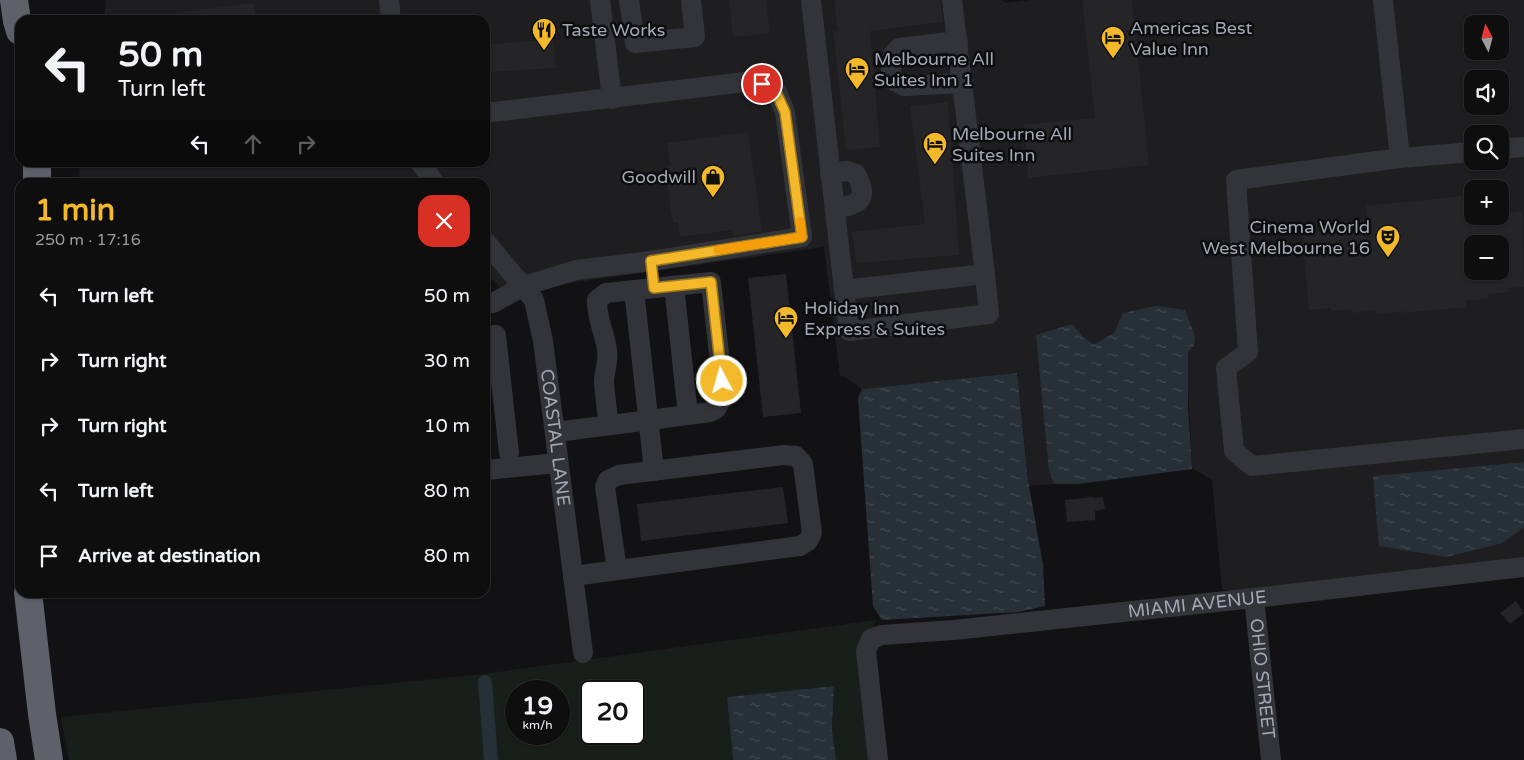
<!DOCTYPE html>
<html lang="en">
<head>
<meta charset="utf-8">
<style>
  body { margin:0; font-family:"Varela Round",sans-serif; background:#171718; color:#f1f3f6; height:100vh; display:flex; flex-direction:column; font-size:19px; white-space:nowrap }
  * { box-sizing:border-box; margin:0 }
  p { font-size:16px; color:#9b9c9e }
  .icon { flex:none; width:28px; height:28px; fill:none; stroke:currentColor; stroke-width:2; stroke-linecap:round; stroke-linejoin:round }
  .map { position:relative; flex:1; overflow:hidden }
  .panel { position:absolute; left:15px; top:178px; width:475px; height:420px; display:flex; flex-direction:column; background:#0e0e0f; border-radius:15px; box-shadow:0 1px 4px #0004,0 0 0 1px #2e2e2f }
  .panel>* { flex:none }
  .hud { position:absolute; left:15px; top:15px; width:475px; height:152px; border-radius:15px; box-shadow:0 1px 4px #0004,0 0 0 1px #2e2e2f; background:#0e0e0f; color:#f1f3f6; overflow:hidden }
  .needle { width:32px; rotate:354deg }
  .tools { position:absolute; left:1464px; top:15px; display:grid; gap:10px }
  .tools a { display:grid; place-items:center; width:45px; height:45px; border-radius:10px; background:#0e0e0f; box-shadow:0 1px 4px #0004,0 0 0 1px #2e2e2f; font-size:25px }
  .speed { position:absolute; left:505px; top:680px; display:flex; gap:10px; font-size:25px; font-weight:700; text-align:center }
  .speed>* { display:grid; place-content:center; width:65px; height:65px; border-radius:50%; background:#0e0e0f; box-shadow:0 1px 4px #0004,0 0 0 1px #2e2e2f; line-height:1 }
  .speed small { font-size:12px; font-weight:400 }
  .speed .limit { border:2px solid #111; border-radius:8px; background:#fff; color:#111 }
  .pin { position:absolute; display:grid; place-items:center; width:42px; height:42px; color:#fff; margin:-21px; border:2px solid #fff; border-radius:50%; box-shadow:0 1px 5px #0007 }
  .me { position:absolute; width:55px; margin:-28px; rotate:354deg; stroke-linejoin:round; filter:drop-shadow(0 0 4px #0008) }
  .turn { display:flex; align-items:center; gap:18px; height:105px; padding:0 20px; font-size:22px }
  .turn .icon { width:65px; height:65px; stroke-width:2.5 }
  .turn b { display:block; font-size:35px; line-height:42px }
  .lanes { display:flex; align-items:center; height:48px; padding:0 20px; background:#0003; justify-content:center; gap:25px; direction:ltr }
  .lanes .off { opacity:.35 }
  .round { display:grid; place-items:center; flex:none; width:52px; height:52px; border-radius:15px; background:#171718 }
  .headline { display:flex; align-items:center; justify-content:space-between; height:85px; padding:0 20px }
  h1 { font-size:30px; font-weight:800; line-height:38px; color:#f3b92b }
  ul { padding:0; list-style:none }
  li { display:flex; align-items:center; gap:15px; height:65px; padding:0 20px }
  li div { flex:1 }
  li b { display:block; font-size:19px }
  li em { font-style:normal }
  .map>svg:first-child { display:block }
  .built { fill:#1e1e21; fill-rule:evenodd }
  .grass { fill:#181e19; fill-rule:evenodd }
  .water { fill:url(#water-ripples) }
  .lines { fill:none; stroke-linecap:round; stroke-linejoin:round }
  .canal { stroke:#283037; stroke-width:14 }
  .building { fill:#252528; fill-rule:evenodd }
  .minor { stroke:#333439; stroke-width:20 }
  .highway { stroke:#5f616a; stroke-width:28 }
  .route-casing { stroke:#9e781c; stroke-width:12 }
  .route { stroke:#f3b92b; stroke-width:9 }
  .slow { stroke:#f59e0b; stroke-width:9 }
  .labels { text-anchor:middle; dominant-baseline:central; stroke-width:5; stroke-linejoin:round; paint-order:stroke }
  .poi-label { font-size:18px; fill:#a3a8b4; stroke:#0d0d0f; text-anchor:start }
  .street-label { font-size:18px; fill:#a3a8b4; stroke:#0d0d0f }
</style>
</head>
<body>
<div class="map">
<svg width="1524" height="760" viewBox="0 0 1524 760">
  <defs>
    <pattern id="water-ripples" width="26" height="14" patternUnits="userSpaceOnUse" patternTransform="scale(1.25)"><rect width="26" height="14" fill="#283037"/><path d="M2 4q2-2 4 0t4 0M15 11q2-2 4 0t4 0" fill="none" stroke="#444b52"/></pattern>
  </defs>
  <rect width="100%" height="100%" fill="#121214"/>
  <!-- built -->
  <path class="built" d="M106,0H1001L1006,3L1030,0H1524V462L1373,476L1503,543L1524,527V574L1335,595L1222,590L1212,480L1192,468L1187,366L1188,352L1194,346L1114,333L1094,344L1084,338L1072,324L1049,471L1054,484L1029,486L1017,374L862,389L843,376H840L824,247L556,285L506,294L485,272V182H405L401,178V182H79L80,162H485V20H104ZM1472,24H1500V51H1472ZM1472,79H1500V106H1472ZM1472,134H1500V161H1472ZM1472,189H1500V216H1472ZM1472,244H1500V271H1472Z"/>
  <!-- grass -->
  <path class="grass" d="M876,620L868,648L879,760H836L832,729L834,686L727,697L733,760H69L61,717L483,674ZM516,691H559V734H516ZM591,691H634V734H591Z"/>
  <!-- water -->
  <g class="water">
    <path d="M1156,306L1185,310L1195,336L1194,346L1188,352V407L1192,469L1078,484H1054L1049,471L1036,335L1072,324L1084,338L1094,344L1114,333L1123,313Z"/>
    <path d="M1017,373L1028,480L1043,565L1045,606L1019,612L882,620L873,606L858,398L862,389Z"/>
    <path d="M1524,462V527L1503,543L1446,557L1379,546L1373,476Z"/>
    <path d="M834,686L832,729L836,760H733L727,697Z"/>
  </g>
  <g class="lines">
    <!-- canal -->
    <path class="canal" d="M485,682L491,760"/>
  </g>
  <!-- building -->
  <g class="building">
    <path d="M729,0H766L770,33L733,37Z"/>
    <path d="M834,0H940L943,22L870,31L880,147L846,150L833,30L838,32Z"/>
    <path d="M1082,0H1132L1149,165L1028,178L1023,125L1095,118Z"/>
    <path d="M254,3L256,20H176L175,13Z"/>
    <path d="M553,39L556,68L489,72L485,45Z"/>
    <path d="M948,102L959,255L856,263L852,232L925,224L910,106Z"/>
    <path d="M748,132L762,231L733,236L732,230L680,237L678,222L673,223L664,167L671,166L667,143Z"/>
    <path d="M1472,195V216H1500V213L1523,211L1524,287L1508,288L1509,292L1488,294V298L1465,301L1466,307L1403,313V311L1377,314V310L1352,313L1351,309L1331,311V308L1309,310L1302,233L1323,231L1322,228L1343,225L1342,221L1368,219L1366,206ZM1472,244H1500V271H1472Z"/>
    <path d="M786,274L801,413L763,417L748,278Z"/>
    <path d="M783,487L788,523L641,541L637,504Z"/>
    <path d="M1093,497V498L1103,497L1105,509L1095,511V520L1067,522L1065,500Z"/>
    <path d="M1516,601L1524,613L1510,624L1500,613Z"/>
  </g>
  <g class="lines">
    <!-- minor -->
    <g class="minor">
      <path d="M389,0L391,20"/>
      <path d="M600,0L612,99"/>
      <path d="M629,0L635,43L695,37L691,0"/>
      <path d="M811,0L844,290L985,274L952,0"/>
      <path d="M1383,0L1400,158"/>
      <path d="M958,41L899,48C889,57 889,69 894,81L904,86L963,83"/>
      <path d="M485,113L745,82L762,83L777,92L785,112L802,237L651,261L576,270L524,286L493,303L485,304"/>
      <path d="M1500,149L1524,147"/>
      <path d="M1472,152L1400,158L1236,180L1248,352L1226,368L1234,451L1252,466L1524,439"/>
      <path d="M420,162L434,182"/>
      <path d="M830,173L847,171L856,174C870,200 859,205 835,208"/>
      <path id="s1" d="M485,241L534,300L543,341L583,653"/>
      <path d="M674,286L688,415"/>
      <path d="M634,290L654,471"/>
      <path d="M844,290L849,331L989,314L985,274"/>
      <path d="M485,336L496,335L509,453"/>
      <path d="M555,432C606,426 658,419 710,412L716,409L721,400L722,381L711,282L606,293L597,300C596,318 605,333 607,350C609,361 604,372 604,382C605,396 607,411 609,425"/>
      <path d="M485,470L558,463"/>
      <path d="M573,576L800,546L808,541L812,533L803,464L796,456L784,455L619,475L608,480L605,487L617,570"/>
      <path id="s2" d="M1254,598L1271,760"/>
      <path id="s3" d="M878,760L866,651L871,639L882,635L954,630L1254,598L1524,567"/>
    </g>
    <!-- highway -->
    <g class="highway">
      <path d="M14,0L17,21L20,31"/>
      <path d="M37,162V182"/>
      <path d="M28,592L42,714L49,760"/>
      <path d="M0,742L3,760"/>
    </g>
  </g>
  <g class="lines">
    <defs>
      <path id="route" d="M722,381L711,282L654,288L651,261L802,237L785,112L776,92L762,84"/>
    </defs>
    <!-- route casing -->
    <use href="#route" class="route-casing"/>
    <!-- route -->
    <use href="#route" class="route"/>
    <!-- slow -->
    <path class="slow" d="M718,250L802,237L800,221"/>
  </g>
  <!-- icons -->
  <defs>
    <symbol id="restaurant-pin" viewBox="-11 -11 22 30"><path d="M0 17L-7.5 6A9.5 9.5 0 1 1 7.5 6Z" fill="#f3b92b" stroke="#0d0d0f"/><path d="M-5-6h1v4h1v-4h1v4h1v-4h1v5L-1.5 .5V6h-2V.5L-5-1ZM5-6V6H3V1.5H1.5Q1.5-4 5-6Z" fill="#111"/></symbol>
    <symbol id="hotel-pin" viewBox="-11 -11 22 30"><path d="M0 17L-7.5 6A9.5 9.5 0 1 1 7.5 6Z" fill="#f3b92b" stroke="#0d0d0f"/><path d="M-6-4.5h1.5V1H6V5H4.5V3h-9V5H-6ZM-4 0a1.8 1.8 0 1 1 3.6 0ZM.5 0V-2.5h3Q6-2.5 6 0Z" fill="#111"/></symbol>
    <symbol id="shop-pin" viewBox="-11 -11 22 30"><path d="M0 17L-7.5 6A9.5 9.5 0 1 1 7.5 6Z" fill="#f3b92b" stroke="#0d0d0f"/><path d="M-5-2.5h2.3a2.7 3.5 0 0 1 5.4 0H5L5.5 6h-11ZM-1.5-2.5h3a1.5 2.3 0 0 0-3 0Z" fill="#111"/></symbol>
    <symbol id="theatre-pin" viewBox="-11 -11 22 30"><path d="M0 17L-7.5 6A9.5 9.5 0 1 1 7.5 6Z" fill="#f3b92b" stroke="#0d0d0f"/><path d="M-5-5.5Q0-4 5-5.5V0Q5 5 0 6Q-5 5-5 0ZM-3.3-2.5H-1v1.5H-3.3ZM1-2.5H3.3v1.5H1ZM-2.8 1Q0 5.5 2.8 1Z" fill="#111"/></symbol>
  </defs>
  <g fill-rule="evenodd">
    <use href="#restaurant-pin" x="530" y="16" width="28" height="38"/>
    <use href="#hotel-pin" x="1099" y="24" width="28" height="38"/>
    <use href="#hotel-pin" x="843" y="55" width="28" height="38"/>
    <use href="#hotel-pin" x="921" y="130" width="28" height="38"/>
    <use href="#shop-pin" x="699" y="163" width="28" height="38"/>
    <use href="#theatre-pin" x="1374" y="223" width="28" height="38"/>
    <use href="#hotel-pin" x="772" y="304" width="28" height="38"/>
  </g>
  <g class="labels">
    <!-- poi labels -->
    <g class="poi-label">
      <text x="1130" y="28">Americas Best<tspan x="1130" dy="21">Value Inn</tspan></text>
      <text x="562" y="30">Taste Works</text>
      <text x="874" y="59">Melbourne All<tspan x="874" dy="21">Suites Inn 1</tspan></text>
      <text x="952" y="134">Melbourne All<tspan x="952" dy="21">Suites Inn</tspan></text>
      <text x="696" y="177" text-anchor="end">Goodwill</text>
      <text x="1370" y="227" text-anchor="end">Cinema World<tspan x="1370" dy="21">West Melbourne 16</tspan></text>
      <text x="804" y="308">Holiday Inn<tspan x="804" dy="21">Express &amp; Suites</tspan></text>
    </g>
    <!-- street labels -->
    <g class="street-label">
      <text stroke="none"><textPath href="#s1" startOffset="216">COASTAL LANE</textPath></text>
      <text stroke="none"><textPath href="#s3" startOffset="451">MIAMI AVENUE</textPath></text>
      <text stroke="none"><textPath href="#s2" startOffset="81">OHIO STREET</textPath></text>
    </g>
  </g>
</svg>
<div class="tools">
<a><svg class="needle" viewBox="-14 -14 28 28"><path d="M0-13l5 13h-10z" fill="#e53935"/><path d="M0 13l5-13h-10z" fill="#9b9c9e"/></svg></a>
<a><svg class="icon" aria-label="sound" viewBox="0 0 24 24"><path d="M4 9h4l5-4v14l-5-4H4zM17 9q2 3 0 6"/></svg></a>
<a><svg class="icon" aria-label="search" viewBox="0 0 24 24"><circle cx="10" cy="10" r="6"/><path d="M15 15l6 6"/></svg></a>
<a>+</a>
<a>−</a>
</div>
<div class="speed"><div>19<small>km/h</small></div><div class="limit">20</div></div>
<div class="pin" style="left:762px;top:84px;background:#d93025"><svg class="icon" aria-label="arrive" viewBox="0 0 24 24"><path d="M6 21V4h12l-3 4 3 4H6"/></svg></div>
<svg class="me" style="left:722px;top:381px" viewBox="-20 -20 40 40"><circle r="17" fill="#f3b92b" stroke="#fff" stroke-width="3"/><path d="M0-11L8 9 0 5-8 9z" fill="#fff"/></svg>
<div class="hud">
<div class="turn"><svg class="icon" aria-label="left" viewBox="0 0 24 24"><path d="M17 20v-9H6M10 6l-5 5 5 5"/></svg><div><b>50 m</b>Turn left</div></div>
<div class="lanes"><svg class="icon" aria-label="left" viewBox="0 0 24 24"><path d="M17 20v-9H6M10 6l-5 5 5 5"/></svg><svg class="icon off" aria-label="ahead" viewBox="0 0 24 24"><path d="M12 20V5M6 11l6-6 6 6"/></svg><svg class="icon off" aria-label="right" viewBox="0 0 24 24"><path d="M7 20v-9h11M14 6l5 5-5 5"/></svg></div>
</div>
<section class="panel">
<div class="headline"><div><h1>1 min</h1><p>250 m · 17:16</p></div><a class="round" style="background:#d93025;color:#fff"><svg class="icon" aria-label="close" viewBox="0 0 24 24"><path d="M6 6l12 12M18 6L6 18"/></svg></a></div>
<ul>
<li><svg class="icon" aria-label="left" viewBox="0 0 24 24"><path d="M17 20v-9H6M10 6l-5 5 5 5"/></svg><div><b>Turn left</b></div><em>50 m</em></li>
<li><svg class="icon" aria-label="right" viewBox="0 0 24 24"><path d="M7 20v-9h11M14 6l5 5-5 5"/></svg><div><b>Turn right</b></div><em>30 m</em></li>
<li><svg class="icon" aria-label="right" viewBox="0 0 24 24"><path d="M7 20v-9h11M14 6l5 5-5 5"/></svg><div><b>Turn right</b></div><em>10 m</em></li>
<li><svg class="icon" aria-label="left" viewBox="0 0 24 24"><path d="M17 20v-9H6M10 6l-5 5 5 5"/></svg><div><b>Turn left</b></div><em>80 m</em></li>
<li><svg class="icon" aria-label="arrive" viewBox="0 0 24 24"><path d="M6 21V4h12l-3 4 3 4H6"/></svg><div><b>Arrive at destination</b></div><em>80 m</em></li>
</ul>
</section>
</div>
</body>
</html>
